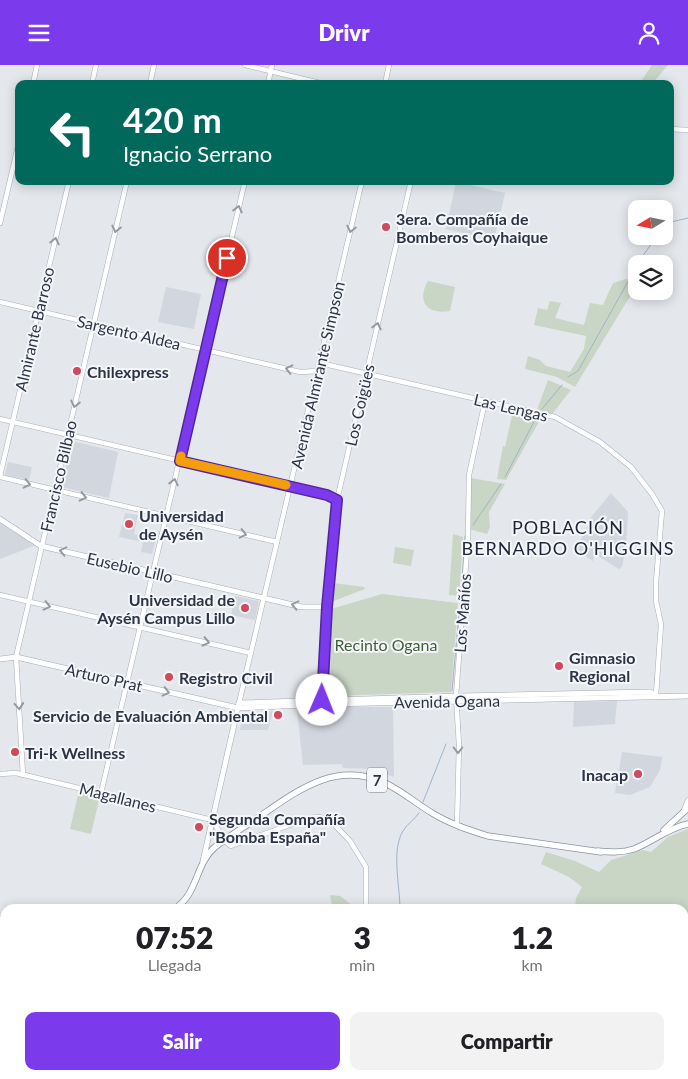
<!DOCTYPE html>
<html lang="es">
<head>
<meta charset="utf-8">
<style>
  body { margin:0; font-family:Lato,sans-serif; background:#f2f2f2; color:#202124; height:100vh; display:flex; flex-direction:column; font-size:19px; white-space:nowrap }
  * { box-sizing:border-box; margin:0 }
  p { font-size:16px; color:#757577 }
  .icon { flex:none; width:28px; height:28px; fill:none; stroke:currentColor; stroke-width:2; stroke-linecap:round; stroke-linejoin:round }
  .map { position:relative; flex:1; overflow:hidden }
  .side { position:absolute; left:0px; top:839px; width:689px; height:176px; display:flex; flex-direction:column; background:#fff; border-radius:15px 15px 0 0; box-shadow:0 2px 12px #0003 }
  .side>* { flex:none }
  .guide { position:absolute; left:15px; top:15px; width:659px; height:105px; border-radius:10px; box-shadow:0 2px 12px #0003; background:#00695c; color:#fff; overflow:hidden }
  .needle { width:32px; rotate:260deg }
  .fabs { position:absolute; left:628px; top:135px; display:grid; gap:10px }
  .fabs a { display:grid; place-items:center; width:45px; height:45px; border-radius:10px; background:#fff; box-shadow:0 2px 12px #0003; font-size:25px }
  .pin { position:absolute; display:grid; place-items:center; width:42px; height:42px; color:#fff; margin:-21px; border:2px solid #fff; border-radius:50%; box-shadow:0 1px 5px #0007 }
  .me { position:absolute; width:55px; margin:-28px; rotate:1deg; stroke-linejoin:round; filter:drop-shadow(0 0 4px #0008) }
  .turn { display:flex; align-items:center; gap:18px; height:105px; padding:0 25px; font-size:22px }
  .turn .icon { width:65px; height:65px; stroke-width:2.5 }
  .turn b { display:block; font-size:35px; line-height:42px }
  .eta { display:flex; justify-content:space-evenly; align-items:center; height:85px; text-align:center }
  .eta b { font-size:30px; font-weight:800; line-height:35px }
  .primary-button { display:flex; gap:10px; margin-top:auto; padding:10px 25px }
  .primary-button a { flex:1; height:58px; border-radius:10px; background:#7c3aed; color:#fff; font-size:20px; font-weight:800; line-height:58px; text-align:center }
  .primary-button a+a { background:#f2f2f2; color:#202124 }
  header { display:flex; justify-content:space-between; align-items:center; height:65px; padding:0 25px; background:#7c3aed; color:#fff; font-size:22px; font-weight:800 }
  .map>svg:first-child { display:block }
  .built { fill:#d2d6de }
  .green { fill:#c9d6c5 }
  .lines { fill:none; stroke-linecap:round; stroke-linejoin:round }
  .stream { stroke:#9fb4cc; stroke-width:1 }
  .secondary-casing { stroke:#a9aeb7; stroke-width:5.5 }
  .primary-casing { stroke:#a3abb8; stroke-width:6 }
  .highway-casing { stroke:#8b94a3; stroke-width:7 }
  .secondary { stroke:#fff; stroke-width:4.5 }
  .primary { stroke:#fff; stroke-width:5 }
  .highway { stroke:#fff; stroke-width:5.5 }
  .oneway { stroke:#959aa2 }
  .route-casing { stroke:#51269a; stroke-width:12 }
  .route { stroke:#7c3aed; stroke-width:9 }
  .slow { stroke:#f59e0b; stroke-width:9 }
  .poi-dot { fill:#d1495b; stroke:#f4f6f9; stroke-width:2 }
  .labels { text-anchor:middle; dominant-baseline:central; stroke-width:4; stroke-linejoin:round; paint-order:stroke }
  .shield { fill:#f4f6f9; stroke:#676e7b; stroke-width:1 }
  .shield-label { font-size:15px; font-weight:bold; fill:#2b3445 }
  .poi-label { font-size:16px; font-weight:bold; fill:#2b3445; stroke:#f4f6f9; text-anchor:start }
  .street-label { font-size:16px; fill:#2b3445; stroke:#f4f6f9 }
  .park-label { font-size:16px; fill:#3f6138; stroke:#f4f6f9 }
  .neighbourhood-label { font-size:18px; letter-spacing:1px; fill:#1d2536; stroke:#f4f6f9 }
</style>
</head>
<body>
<header><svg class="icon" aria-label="menu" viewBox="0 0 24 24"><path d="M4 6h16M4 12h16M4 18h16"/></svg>Drivr<svg class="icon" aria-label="person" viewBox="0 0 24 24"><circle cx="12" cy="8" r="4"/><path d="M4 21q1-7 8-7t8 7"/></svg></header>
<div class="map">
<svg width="688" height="1014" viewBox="0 0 688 1014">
  <rect width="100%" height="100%" fill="#e4e7ec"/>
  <!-- built -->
  <g class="built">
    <path d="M456,117L505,128L494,175L446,164Z"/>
    <path d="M166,222L201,229L194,264L158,257Z"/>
    <path d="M72,376L118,387L109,433L61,422Z"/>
    <path d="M8,397L32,402L29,415L5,410Z"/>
    <path d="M611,428L628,447L626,481L622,502L619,504L595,489L593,496L576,485L592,451Z"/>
    <path d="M125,448L138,450L134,469L156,474L152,489L141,487L143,477L119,472Z"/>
    <path d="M0,456L36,480L0,494Z"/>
    <path d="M235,531L259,536L255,555L231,550Z"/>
    <path d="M617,636L615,659L573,662L574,637Z"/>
    <path d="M319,642H393L394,712L371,704L343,703L342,699L303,700L297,645Z"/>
    <path d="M273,646L268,665H240L243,648Z"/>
    <path d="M622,687L662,692L660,705L650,722L630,730L615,728Z"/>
  </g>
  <!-- green -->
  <g class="green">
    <path d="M652,0H668L652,19H639Z"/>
    <path d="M626,214L631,215L635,223L575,322L557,312L525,304L528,291L540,295L546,301L570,307L584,284L586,271L534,260L538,243L547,245L550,236L561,238L555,253L584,260L590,238L603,240L613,218Z"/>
    <path d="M428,216L455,222L450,246C427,250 416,236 428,216Z"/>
    <path d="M548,315L571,325L552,349L537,345Z"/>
    <path d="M513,346L541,353L506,415L497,414L503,381L505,382Z"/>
    <path d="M471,413L505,419L489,447L490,462L487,469L469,464Z"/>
    <path d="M453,469L463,472L459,531L449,530Z"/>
    <path d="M395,482L414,485L411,501L393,498Z"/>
    <path d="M333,518L364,522L365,524L331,537Z"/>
    <path d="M382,529L458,538L451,627L330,631L331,544Z"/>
    <path d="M79,726L100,731L91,769L70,764Z"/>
    <path d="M688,764V890L684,891V844H575L576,833L582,822L569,812L541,799L546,787L575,796L599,807L611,795L643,785L651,787L668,772Z"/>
    <path d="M330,830L340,831L352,840L348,844H306L315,839L332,840Z"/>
    <path d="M684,966H688V1014H488L481,1010H684Z"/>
    <path d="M0,973H5V1010H209V1014H0Z"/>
    <path d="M237,1010H306L308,1014H238Z"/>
  </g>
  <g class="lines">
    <!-- stream -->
    <g class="stream">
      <path d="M664,163L671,157L688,153"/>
      <path d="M637,199L657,171"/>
      <path d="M633,206L636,200"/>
      <path d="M568,312L578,306L630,213"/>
      <path d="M542,344L562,320"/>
      <path d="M505,412L537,351"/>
      <path d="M473,460L501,419"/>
      <path d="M461,530L465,471"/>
      <path d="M452,626L460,538"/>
      <path d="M423,737L446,679"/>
      <path d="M400,844C400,821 391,785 403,766C407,759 414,755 419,748"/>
    </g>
    <defs>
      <g id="secondary">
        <path d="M245,0L324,19"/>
        <path d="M33,19L37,0"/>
        <path d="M92,19L96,0"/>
        <path d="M150,19L154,0"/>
        <path d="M268,19L272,0"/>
        <path d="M385,19L389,0"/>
        <path d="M670,64L688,65"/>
        <path d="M0,158L19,77"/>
        <path d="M0,237L300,307L318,306"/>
        <path d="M320,298L555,352L600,377L631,402L652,429L662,446L656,517V536L661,559L656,630"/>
        <path d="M0,354L327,430L337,435"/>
        <path d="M0,411L69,116"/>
        <path d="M0,412L277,477"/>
        <path d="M0,530L251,588"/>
        <path d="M327,542L337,435L411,116"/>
        <path d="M239,638L362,116"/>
        <path d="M0,709L16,708L212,755L226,777L231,781L309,753L319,752L330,755L350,776L366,802V844"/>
        <path d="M23,710L16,592L127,116"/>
        <path d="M101,728L245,116"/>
        <path d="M684,745L688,735"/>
        <path d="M457,760L459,680L456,631L468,471L469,410L485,336"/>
        <path d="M474,1010L480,1014"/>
      </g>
      <g id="primary">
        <path d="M0,454L41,481L302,542H327V635"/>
        <path d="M0,594L16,592L238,643L327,639L688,631"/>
        <path d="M322,636L324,579"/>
        <path d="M203,796L239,638L461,631L650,627L655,630"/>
      </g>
      <g id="highway">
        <path d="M664,765L688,743"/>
        <path d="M598,786C610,787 622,788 634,784C652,777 668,763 688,759"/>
        <path d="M174,844C198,830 195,799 215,782C228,772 242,763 256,754C297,726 336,694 387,719C403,727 417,739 432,748C450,759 469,765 488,771L601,787"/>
        <path d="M0,854H5"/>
        <path d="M0,858L5,859"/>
      </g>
    </defs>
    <!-- secondary casing -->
    <use href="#secondary" class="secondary-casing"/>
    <!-- primary casing -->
    <use href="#primary" class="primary-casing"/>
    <!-- highway casing -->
    <use href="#highway" class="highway-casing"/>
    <!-- secondary -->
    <use href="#secondary" class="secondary"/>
    <!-- primary -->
    <use href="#primary" class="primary"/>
    <!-- highway -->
    <use href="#highway" class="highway"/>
  </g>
  <!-- one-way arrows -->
  <defs><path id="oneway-chevron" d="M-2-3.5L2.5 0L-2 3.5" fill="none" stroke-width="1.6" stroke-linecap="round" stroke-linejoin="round" transform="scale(1.25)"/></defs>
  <g class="oneway">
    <use href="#oneway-chevron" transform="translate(238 144) rotate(-77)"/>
    <use href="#oneway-chevron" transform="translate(116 164) rotate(103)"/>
    <use href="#oneway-chevron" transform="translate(351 164) rotate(103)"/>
    <use href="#oneway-chevron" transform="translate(55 176) rotate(-77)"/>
    <use href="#oneway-chevron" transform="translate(377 261) rotate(-77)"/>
    <use href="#oneway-chevron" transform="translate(289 304) rotate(-167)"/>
    <use href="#oneway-chevron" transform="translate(75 339) rotate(103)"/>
    <use href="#oneway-chevron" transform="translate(174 417) rotate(-77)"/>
    <use href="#oneway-chevron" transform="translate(27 419) rotate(13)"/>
    <use href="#oneway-chevron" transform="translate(83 432) rotate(13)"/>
    <use href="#oneway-chevron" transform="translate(243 469) rotate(13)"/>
    <use href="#oneway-chevron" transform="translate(63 486) rotate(-167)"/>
    <use href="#oneway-chevron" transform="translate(295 540) rotate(-167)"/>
    <use href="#oneway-chevron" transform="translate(47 541) rotate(13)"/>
    <use href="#oneway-chevron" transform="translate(206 577) rotate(13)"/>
    <use href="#oneway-chevron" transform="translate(166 627) rotate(13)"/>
    <use href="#oneway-chevron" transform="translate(19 641) rotate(85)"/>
    <use href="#oneway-chevron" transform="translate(458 685) rotate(90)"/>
  </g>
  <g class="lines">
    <defs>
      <path id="route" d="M227,193L180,396L327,430L337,435L327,542L322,635"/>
    </defs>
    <!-- route casing -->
    <use href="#route" class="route-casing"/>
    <!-- route -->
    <use href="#route" class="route"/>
    <!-- slow -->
    <path class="slow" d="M181,391L180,396L286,420"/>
  </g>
  <!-- markers -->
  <g class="poi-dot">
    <circle cx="386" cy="162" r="5"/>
    <circle cx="77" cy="306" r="5"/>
    <circle cx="129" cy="459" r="5"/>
    <circle cx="245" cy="543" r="5"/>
    <circle cx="559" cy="601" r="5"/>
    <circle cx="169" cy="612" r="5"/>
    <circle cx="278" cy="650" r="5"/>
    <circle cx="15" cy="687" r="5"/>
    <circle cx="638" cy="709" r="5"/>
    <circle cx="199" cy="762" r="5"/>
  </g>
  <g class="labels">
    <!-- shield labels -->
    <rect class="shield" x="367" y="702.5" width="20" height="25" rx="4"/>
    <g class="shield-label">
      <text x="377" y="715">7</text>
    </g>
    <!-- poi labels -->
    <g class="poi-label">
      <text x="396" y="153">3era. Compañía de<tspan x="396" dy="18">Bomberos Coyhaique</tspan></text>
      <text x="87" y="306">Chilexpress</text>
      <text x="139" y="450">Universidad<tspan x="139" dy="18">de Aysén</tspan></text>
      <text x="235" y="534" text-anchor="end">Universidad de<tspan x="235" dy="18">Aysén Campus Lillo</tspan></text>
      <text x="569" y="592">Gimnasio<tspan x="569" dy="18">Regional</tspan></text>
      <text x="179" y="612">Registro Civil</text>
      <text x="268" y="650" text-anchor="end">Servicio de Evaluación Ambiental</text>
      <text x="25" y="687">Tri-k Wellness</text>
      <text x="628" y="709" text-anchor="end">Inacap</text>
      <text x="209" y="753">Segunda Compañía<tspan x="209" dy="18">"Bomba España"</tspan></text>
    </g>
    <!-- street labels -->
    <g class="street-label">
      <text transform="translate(34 264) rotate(-77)">Almirante Barroso</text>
      <text transform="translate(129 267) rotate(13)">Sargento Aldea</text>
      <text transform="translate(317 310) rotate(-77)">Avenida Almirante Simpson</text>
      <text transform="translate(359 340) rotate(-77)">Los Coigües</text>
      <text transform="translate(511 342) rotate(13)">Las Lengas</text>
      <text transform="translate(58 411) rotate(-77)">Francisco Bilbao</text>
      <text transform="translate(130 502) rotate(13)">Eusebio Lillo</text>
      <text transform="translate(462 548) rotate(-86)">Los Mañíos</text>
      <text transform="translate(104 612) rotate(13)">Arturo Prat</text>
      <text transform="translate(447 636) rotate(-1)">Avenida Ogana</text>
      <text transform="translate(118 732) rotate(14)">Magallanes</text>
    </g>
    <!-- park labels -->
    <g class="park-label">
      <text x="386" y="579">Recinto Ogana</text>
    </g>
    <!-- neighbourhood labels -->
    <g class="neighbourhood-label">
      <text x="568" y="462">POBLACIÓN<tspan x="568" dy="21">BERNARDO O'HIGGINS</tspan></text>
    </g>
  </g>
</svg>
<div class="fabs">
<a><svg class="needle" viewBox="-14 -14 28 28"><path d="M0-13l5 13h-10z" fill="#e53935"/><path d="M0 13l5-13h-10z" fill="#757577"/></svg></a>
<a><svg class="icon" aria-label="layers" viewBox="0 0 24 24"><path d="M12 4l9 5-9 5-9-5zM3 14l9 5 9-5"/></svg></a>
</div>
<div class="pin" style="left:227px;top:193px;background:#d93025"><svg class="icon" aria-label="arrive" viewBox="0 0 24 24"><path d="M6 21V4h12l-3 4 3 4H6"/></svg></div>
<svg class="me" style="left:322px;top:635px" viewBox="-20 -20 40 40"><circle r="19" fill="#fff"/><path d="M0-13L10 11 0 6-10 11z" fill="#7c3aed"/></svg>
<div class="guide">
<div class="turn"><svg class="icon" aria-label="left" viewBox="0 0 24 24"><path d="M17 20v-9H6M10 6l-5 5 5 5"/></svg><div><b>420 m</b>Ignacio Serrano</div></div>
</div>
<section class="side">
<div class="eta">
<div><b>07:52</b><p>Llegada</p></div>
<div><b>3</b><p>min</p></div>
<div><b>1.2</b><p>km</p></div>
</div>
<div class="primary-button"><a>Salir</a><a>Compartir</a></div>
</section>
</div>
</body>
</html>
